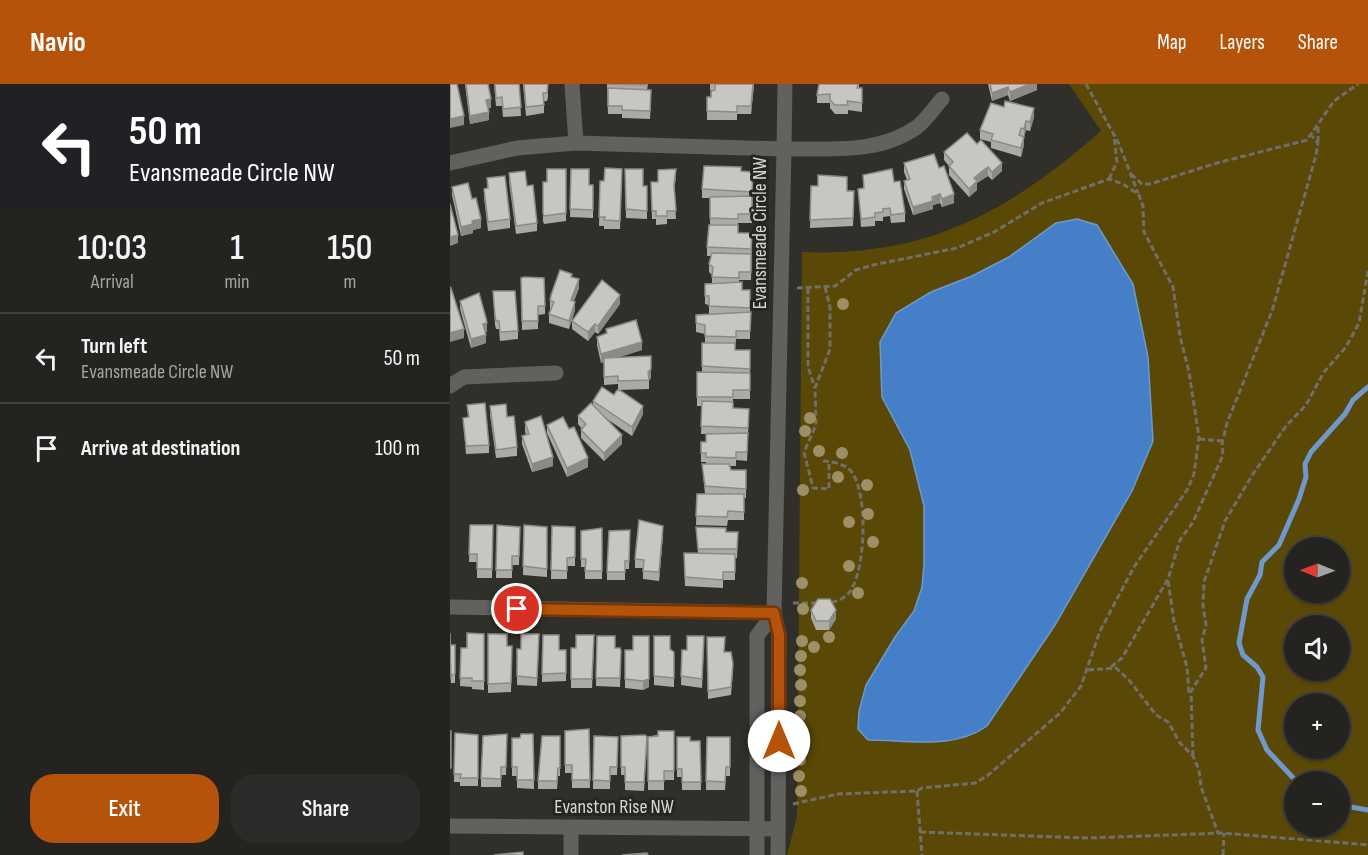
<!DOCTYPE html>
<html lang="en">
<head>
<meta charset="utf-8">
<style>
  body { margin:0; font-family:"Sofia Sans Condensed",sans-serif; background:#2c2b29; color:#f1f3f6; height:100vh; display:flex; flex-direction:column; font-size:22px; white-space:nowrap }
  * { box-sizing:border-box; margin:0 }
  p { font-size:20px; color:#a3a4a5 }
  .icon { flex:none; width:33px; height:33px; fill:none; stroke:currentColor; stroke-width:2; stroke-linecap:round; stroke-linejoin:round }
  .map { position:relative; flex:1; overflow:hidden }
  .side { display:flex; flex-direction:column; background:#242320; width:450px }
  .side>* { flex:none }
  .top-card { background:#202124; color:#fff; overflow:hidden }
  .needle { width:39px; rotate:271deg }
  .buttons { position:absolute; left:834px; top:453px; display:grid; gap:12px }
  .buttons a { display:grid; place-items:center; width:66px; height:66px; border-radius:50%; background:#242320; box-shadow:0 2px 4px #0004,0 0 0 2px #41403e; font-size:30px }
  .pin { position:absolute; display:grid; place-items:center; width:51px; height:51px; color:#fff; margin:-26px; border:3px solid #fff; border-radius:50%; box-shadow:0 2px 6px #0007 }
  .me { position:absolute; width:66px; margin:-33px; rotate:0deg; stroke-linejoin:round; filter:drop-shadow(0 0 4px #0008) }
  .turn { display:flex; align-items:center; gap:21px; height:126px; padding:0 30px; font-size:27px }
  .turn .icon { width:78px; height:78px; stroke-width:2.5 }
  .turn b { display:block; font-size:42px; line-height:51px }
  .eta { display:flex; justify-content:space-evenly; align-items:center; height:102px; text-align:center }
  .eta b { font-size:36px; font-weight:600; line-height:42px }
  .primary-button { display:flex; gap:12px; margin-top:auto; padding:12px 30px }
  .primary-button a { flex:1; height:69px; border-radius:24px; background:#b45309; color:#fff; font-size:24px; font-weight:600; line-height:69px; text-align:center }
  .primary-button a+a { background:#2c2b29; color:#f1f3f6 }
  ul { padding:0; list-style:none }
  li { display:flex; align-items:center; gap:18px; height:90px; padding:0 30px; border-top:2px solid #41403e }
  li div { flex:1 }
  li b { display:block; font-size:22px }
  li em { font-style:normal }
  header { display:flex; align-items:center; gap:36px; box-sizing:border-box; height:84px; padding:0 30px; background:#b45309; color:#fff }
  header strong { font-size:28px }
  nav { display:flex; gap:33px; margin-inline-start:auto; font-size:21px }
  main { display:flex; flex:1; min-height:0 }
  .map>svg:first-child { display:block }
  .green { fill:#5a4806; fill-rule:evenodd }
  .water { fill:#447fc8; stroke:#7099cb; stroke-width:1.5 }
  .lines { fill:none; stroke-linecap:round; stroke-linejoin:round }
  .stream { stroke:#7099cb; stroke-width:5 }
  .path { stroke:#706f6b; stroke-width:3; stroke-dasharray:6 3; stroke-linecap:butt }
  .minor { stroke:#61615f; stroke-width:15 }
  .tree { fill:#9e9066 }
  .wall { fill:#abaaa5 }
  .shaded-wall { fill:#8b8b86 }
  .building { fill:#c7c6c0; stroke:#8b8b86; stroke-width:1.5 }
  .route-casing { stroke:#753606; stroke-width:15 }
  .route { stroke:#b45309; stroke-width:10 }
  .labels { text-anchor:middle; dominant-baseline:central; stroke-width:6; stroke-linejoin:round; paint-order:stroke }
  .street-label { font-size:20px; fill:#d7d6d3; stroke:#262521 }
</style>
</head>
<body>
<header>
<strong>Navio</strong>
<nav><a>Map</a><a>Layers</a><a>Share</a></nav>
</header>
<main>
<section class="side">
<div class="top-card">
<div class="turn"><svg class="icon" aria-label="left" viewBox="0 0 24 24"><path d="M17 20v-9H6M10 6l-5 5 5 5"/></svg><div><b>50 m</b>Evansmeade Circle NW</div></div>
</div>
<div class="eta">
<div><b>10:03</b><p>Arrival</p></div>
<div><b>1</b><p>min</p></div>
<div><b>150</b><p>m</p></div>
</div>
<ul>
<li><svg class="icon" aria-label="left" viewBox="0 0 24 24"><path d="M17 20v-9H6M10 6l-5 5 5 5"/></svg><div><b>Turn left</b><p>Evansmeade Circle NW</p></div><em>50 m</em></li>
<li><svg class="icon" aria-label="arrive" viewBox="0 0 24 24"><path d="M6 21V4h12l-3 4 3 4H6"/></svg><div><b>Arrive at destination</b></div><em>100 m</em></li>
</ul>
<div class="primary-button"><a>Exit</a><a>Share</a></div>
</section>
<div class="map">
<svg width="918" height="771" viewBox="0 0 918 771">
  <rect width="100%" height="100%" fill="#302f2a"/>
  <!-- green -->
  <path class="green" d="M619,0H918V771H337L347,732L352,168C477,173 559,128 651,47ZM844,464H890V508H844ZM844,542H890V586H844ZM844,620H890V664H844ZM844,698H890V742H844Z"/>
  <!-- water -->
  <path class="water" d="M627,135L647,141L683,200L698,273L703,357L682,407L605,541L537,642C504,666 457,656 418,656L408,645L409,627L416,601L445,553L464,527L472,503L474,480V422L460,366L432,313L430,258L446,229L481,208L522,192L559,173L606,139Z"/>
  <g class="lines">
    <!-- stream -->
    <g class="stream">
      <path d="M847,698L817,666L808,646L813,593L807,583L793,571L789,559L797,515L810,491L812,478L829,461L849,415L856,393L855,380L861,368L895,330L903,316L918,303"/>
      <path d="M890,721L918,726"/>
    </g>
    <!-- path -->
    <g class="path">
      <path d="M636,0L669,60L688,109"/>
      <path d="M868,43V57"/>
      <path d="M681,90L692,100H700L767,79L857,56L884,17L908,0"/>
      <path d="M659,95L667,78L664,51"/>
      <path d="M375,203L380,223V265L365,304L366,341L354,368L363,404L379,405V378"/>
      <path d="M358,204V283L365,304"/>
      <path d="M749,355L773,357"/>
      <path d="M373,377C382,378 393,379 400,386C419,406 416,488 399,509C394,515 385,518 378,519"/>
      <path d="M718,497L724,537L737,583L739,610"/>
      <path d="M343,519H368"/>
      <path d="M661,583L672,574L718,495L730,456L743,438L773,371L772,360L777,339L822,227L866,71L868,59L862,52"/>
      <path d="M638,586L666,584L679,596L706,631L718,638L730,659L743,672L749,686L751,703L768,749"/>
      <path d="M743,672L741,607L756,584L752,556L756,541L753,522L754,498L775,437L803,390L836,342L856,321L874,288L896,263L909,239L918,187"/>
      <path d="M467,707L472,771"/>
      <path d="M343,720L388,710L467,707L472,704L525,699L537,692L610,629L631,602L650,547L684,483L737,406L744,390L749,353L739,288L730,252L723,203L694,148L693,122L689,111L673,100L659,95L592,119L544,148L507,164L423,181L406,186L385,202L347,204"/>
      <path d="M470,748L637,754L774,749L918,761"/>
      <path d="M773,771L774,749"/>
    </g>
    <!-- minor -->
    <g class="minor">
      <path d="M122,0L126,59"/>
      <path d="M335,0L334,65C380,64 427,71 467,43C476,36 484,24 492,15"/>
      <path d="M0,79L67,64L126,59L334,65L324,529L329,551L328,771"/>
      <path d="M0,302L14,293L106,289"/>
      <path d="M0,523L324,529"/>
      <path d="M0,742L328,745"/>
      <path d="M121,771V743"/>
      <path d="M307,771V552L324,529"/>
    </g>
  </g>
  <!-- trees -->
  <g class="tree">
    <circle cx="393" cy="220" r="6"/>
    <circle cx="360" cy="334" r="6"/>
    <circle cx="355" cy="347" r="6"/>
    <circle cx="369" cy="367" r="6"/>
    <circle cx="392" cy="369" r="6"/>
    <circle cx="388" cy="393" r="6"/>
    <circle cx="417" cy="401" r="6"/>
    <circle cx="353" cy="406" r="6"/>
    <circle cx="418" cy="430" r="6"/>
    <circle cx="399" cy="438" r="6"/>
    <circle cx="423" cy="458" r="6"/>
    <circle cx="399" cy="482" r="6"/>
    <circle cx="352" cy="499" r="6"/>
    <circle cx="408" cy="509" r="6"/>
    <circle cx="353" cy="525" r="6"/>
    <circle cx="379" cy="553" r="6"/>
    <circle cx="352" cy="557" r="6"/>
    <circle cx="364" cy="563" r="6"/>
    <circle cx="351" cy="572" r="6"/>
    <circle cx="350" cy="586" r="6"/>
    <circle cx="351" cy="601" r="6"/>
    <circle cx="350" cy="617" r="6"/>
    <circle cx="350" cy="632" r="6"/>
    <circle cx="350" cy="676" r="6"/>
    <circle cx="349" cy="692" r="6"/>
    <circle cx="351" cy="707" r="6"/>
  </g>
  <!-- wall -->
  <g class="wall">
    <path d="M15,0H38L41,24H38L39,36L20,40Z"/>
    <path d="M44,0H69L71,32L53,33L52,22H46Z"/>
    <path d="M73,0H98V13L97,17H94V29L76,32Z"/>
    <path d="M157,0H198L197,6L201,15L200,35L172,34V30H158Z"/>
    <path d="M260,0H304L301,30H287V36H257V13H261L265,6H260Z"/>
    <path d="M409,0V4H412V28L398,26V30H385L380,24V19H367V11Z"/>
    <path d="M538,0H587V6L560,17L558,11L542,17Z"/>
    <path d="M554,23L584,33L580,47L576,46L574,53V61L571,73L541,64V58L530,55V46Z"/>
    <path d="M494,68L552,87L542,96L538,92L530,97L527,99V106L519,113L499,91V82L494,76Z"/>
    <path d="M454,79L489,84L504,119L492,123L490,119L483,121V125L463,131L454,105V97L457,96L454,88Z"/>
    <path d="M116,85V137L94,140L93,137V98H97Z"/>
    <path d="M121,85L139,101H143V134L120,133Z"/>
    <path d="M172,85L170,145H154V142H149L150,97H154Z"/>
    <path d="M175,85L193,102H197V135L176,134Z"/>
    <path d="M291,87L303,88L302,139H288V149H302L301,196H289V198L292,206H300V255H286L285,266H300V315H283V324L299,325L297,377L286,376V382H280L281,386H296V414H294V436H278L277,442L246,441L247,410H255L252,380H256V378H251V358H256V350H251L252,322H247V288H252V259H255V250L246,248V231L259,230V221L255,220V200L262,199V191L259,188V180L261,172H257V163L260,141V114H252V105Z"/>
    <path d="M59,89L77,102L87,139V147L66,150L59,98Z"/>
    <path d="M413,91L444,98L455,129V138L441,139L440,132L433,133V137H425V142L411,143L408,105L413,104Z"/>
    <path d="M37,94L60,135V144L38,147L34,113V105L37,104Z"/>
    <path d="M226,94L224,106L226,135H217V140L206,141V135H202L201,98H208Z"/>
    <path d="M361,102L404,107L403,142L360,144Z"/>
    <path d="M2,103L22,115L31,144L23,146V149L11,152L2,111Z"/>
    <path d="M122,193L129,204L124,217L125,226L119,245L99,239V230L101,225H100V216Z"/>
    <path d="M71,194L95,222V230L88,231V245L72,246Z"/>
    <path d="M43,207L68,247V255L50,257L49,245H46L45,241Z"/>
    <path d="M10,217L37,248H36V259L21,264L10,225Z"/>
    <path d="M170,220L148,250L145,248L138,257L122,245V237Z"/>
    <path d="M156,245L192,266L169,273L201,294L199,296V305L168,306V300L154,301V278L151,279L147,261V253L156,250Z"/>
    <path d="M143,317L193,330L182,352L154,333L172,360L154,377L131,354V346L132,345L128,340V332L143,322Z"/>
    <path d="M17,321L39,361V369L16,370L13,334L18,333Z"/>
    <path d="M40,322L57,333L67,363V372L46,374L40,331Z"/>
    <path d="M75,338L103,382L82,388L72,360V352L76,351L75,347Z"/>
    <path d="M97,341L119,345L138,383L117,393L97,349Z"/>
    <path d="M20,441H43L42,494H27V478H19Z"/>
    <path d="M47,441L70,443L69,481H62V494H46Z"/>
    <path d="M74,441L97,443V493L73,491Z"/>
    <path d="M102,442L125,443V482H117V495H101Z"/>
    <path d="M246,443L276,448H288L287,474H285V496H273V504L235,502L234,477L248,469Z"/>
    <path d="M152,444V495H135V483H131V447Z"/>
    <path d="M180,446L179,485H175V496H157V488Z"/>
    <path d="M213,451L209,497L193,495V484H185V475Z"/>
    <path d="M361,526L386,535L379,546H366L361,534Z"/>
    <path d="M0,549V561H5V599H1V604Z"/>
    <path d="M34,550V606L22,605V603L10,602L11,564H17Z"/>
    <path d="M38,550L57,562H62L61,608L38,609Z"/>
    <path d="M93,551L109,566H116V597L92,598Z"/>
    <path d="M147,552L171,567L170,603L146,602Z"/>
    <path d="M199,552V603L193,606L175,604V566H183Z"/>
    <path d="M204,552L224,568V603L204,601Z"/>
    <path d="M257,553L274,568L283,588L281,611L258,615Z"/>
    <path d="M89,559L87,602L67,601V569L71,565Z"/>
    <path d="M144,560L142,604H121V564H126Z"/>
    <path d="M254,560L252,604L231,601L232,566H237Z"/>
    <path d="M139,645L140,704H122V689H115V647Z"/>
    <path d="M224,647V696H214V706H198V653Z"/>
    <path d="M5,649L28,651V702H10V698H4Z"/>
    <path d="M57,650L56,691H51V703H31V694Z"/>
    <path d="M83,650L84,705L67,704V692H62V654H70Z"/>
    <path d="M110,652V692H108L107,705H88V697Z"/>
    <path d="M144,652L168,653L167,691H160V705H143Z"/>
    <path d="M171,652L197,662L194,707L175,706V691H171Z"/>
    <path d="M227,653L240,657H250L251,706H232V693H227Z"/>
    <path d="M257,653H280V692H276L275,706H256Z"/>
  </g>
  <!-- shaded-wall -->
  <g class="shaded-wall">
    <path d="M303,0H304L301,30V22Z"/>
    <path d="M580,0H587V6L560,17V8Z"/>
    <path d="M558,3V11L542,17V9Z"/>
    <path d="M41,15V24L36,25V16Z"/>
    <path d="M584,24V33L580,47V38Z"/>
    <path d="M39,28V36L20,40V32Z"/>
    <path d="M14,32V41L0,44V35Z"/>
    <path d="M576,37V46L574,53V45Z"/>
    <path d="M574,53V61L571,73V64Z"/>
    <path d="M552,79V87L542,96V88Z"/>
    <path d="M538,83V92L527,99V106L519,113V105L524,94L530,89Z"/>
    <path d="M490,110V119L483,121V125L463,131V123L482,113Z"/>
    <path d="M504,110V119L492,123V115Z"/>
    <path d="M31,135V144L23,146V149L11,152V143L22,137Z"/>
    <path d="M8,151V159L0,162V153Z"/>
    <path d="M129,195V204L121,225V216Z"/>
    <path d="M170,211V220L148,250V242Z"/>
    <path d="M125,218V226L119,245V237Z"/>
    <path d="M37,239V248L33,249V240Z"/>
    <path d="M145,240V248L138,257V248Z"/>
    <path d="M14,245V254L0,258V249Z"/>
    <path d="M36,251V259L21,264V255Z"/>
    <path d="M192,258V266L151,279V270Z"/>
    <path d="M201,285V294L198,296V288Z"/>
    <path d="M193,322V330L182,352V343Z"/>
    <path d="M172,351V360L154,377V369Z"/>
    <path d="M103,373V382L82,388V380Z"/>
    <path d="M138,374V383L117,393V384Z"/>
    <path d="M213,442V451L209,497V488Z"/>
    <path d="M386,526V535L379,546V537Z"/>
    <path d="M199,595V603L193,606V597Z"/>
  </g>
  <!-- building -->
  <g class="building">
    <path d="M0,0H7L14,32L0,35Z"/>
    <path d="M16,0H38L41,15L36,16L39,28L20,32Z"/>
    <path d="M45,0H69L71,23L53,25L52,13L46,14Z"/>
    <path d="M74,0H98L97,9H93L94,21L76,23Z"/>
    <path d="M157,0H197V1Z"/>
    <path d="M265,0H303L301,22H287V28L257,27V13H261V7L265,6Z"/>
    <path d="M369,0H408L407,4H412V19L397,17L398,21H385L380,16V10L367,11Z"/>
    <path d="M540,0H580L560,8L558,3L542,9Z"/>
    <path d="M158,4L201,6L200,27L172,26V22H158Z"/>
    <path d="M555,17L584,24L580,38L576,37L574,45L571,44L569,51L574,53L571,64L541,56L543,50L530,46L541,19L554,23Z"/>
    <path d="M517,49L527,60L531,56L552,79L542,88L538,83L530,89L524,94L527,97L519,105L499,82L503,78L494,68Z"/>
    <path d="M484,70L489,84L494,82L504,110L492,115L490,110L482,113L483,117L463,123L454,97L460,95L454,79Z"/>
    <path d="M254,82L291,83V87L303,88L302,108L252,105Z"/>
    <path d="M155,84L172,85L170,137L154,136L155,133H149L150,97H154Z"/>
    <path d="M97,85H116V129L94,132L93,129V98H97Z"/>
    <path d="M121,85H139V101H143V126L120,125Z"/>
    <path d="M175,85H193V102H197V127L176,125Z"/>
    <path d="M226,85L224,101L226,127H217V132H206V127H202L201,98H208V86Z"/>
    <path d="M442,85L444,98L450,97L455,129L441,131L440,124L433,125V128L425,129V133L411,135L408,105L414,104L413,91Z"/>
    <path d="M75,87L77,102L83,101L87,139L66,142L59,89Z"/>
    <path d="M368,91L397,93V107H404L403,134L360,136L361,102H368Z"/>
    <path d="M55,92L60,135L38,138L34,105L38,104L37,94Z"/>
    <path d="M18,99L22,115L26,114L31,135L22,137L23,140L11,143L2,103Z"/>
    <path d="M302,112V130H288V135L260,134V113Z"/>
    <path d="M0,120L8,151L0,153Z"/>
    <path d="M259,141H288V149H302L301,165L257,163Z"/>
    <path d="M262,169L301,170V188H289V194L262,193L263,183L259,180Z"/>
    <path d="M110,186L122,190L121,193L129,195L121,216L125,218L119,237L99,230L104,218L100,216L101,211Z"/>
    <path d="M74,193L94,194L95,222H88V237H72L71,194Z"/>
    <path d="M152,196L170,211L148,242L145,240L138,248L122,237Z"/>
    <path d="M292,198V206H300V224L259,222V212H255V200Z"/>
    <path d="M0,203L1,204L14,245L0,249Z"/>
    <path d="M43,207H65L68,247L50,248L49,237H46L45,232Z"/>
    <path d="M29,209L36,234L37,239L33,240L36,251L21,255L10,217Z"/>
    <path d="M301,228L300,247H286V253L255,252V241L246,239V231Z"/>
    <path d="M186,236L192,258L151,270L147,253L157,249L156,245Z"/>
    <path d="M252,259H285V266H300V285L252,282Z"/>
    <path d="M201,272V285L198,288L199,296L168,297V292L154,293V274Z"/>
    <path d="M247,288L300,289V306H283V313H247Z"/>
    <path d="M152,303L164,311L167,306L171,307L193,322L182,343L143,317Z"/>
    <path d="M252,317L283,318V324L299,325L298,344L251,342Z"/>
    <path d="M35,319L39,361L16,362L13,334L19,333L17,321Z"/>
    <path d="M141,319L172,351L154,369L131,346L136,340L128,332Z"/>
    <path d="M56,320L57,333L64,332L67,363L46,366L40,322Z"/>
    <path d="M91,332L103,373L82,380L72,352L79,350L75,338Z"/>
    <path d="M113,333L119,345L124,343L138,374L117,384L97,341Z"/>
    <path d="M298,349L297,368H286V374L256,373V369H251V358H256V350Z"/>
    <path d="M252,380H279L281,386H296V405L255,402Z"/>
    <path d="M247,410H294V428L278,427L277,433L246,432Z"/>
    <path d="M189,436L213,442L209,488L193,487L194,476L185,475Z"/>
    <path d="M20,441H43L42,485H27V470H19Z"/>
    <path d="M47,441L70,443L69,472H62V486H46Z"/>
    <path d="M74,441L97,443V485L73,482Z"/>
    <path d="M102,442L125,443V473L117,474V487L101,486Z"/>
    <path d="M246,443L276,444V448H288L287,465H248Z"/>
    <path d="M152,444V487H135L136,475H131V447Z"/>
    <path d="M180,446L179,477H175V488H157L159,447Z"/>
    <path d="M234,469L285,470V488H273V496L235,493Z"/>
    <path d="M368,515H380L386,526L379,537H366L361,526Z"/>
    <path d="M0,549V561H5V590L1,591V595Z"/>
    <path d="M17,549L34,550V597H22V594H10L11,564H17Z"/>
    <path d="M38,550H57V562H62L61,599L38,600Z"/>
    <path d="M71,550H89L87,594L67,592V565H71Z"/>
    <path d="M93,551H109V566H116V589L92,590Z"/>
    <path d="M126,551H144L142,595H121V564H126Z"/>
    <path d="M147,552H165V564H170L171,567L170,594H146Z"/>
    <path d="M183,552H199V595L193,597L175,595V566H183Z"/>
    <path d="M204,552H220V565L224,568V594L204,592Z"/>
    <path d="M237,552H254L252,595L231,592L232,566H237Z"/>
    <path d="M257,553H275L274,568H281L283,580L281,603L258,607Z"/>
    <path d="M139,645L140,696H122V681H115V647Z"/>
    <rect x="0" y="647" width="1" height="37"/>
    <path d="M208,647H224V687H214V697H198V653L208,652Z"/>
    <path d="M5,649L28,651V694H10L11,690H4Z"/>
    <path d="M57,650L56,683H51V695L31,694L33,652Z"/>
    <path d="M71,650H83L84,696H67V683H62V654H70Z"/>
    <path d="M195,651L197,653L194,698H175V683H171V652Z"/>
    <path d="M92,652H110V684H108L107,697H88Z"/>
    <path d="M144,652L168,653L167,683H160V697L143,696Z"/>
    <path d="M227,653H240V657H250L251,698H232V685H227Z"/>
    <path d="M257,653H280V683H276L275,698L256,697Z"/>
    <path d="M73,768V771H44Z"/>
    <path d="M197,769L198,771H172Z"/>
  </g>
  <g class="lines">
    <defs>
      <path id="route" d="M67,525L324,529L329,551V657"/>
    </defs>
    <!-- route casing -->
    <use href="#route" class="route-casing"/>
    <!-- route -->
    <use href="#route" class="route"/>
  </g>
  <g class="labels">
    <!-- street labels -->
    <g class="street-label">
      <text transform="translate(310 149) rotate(-90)">Evansmeade Circle NW</text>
      <text x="164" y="723">Evanston Rise NW</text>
    </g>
  </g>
</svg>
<div class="buttons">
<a><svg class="needle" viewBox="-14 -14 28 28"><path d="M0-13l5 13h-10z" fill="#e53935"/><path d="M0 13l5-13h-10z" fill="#a3a4a5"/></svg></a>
<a><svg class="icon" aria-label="sound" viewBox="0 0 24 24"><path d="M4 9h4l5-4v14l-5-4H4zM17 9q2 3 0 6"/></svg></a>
<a>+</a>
<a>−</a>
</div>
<div class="pin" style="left:67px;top:525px;background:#d93025"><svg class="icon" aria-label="arrive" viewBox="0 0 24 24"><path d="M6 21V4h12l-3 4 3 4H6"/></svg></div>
<svg class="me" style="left:329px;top:657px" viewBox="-20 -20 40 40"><circle r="19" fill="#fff"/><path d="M0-13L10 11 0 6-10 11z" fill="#b45309"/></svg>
</div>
</main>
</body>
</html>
